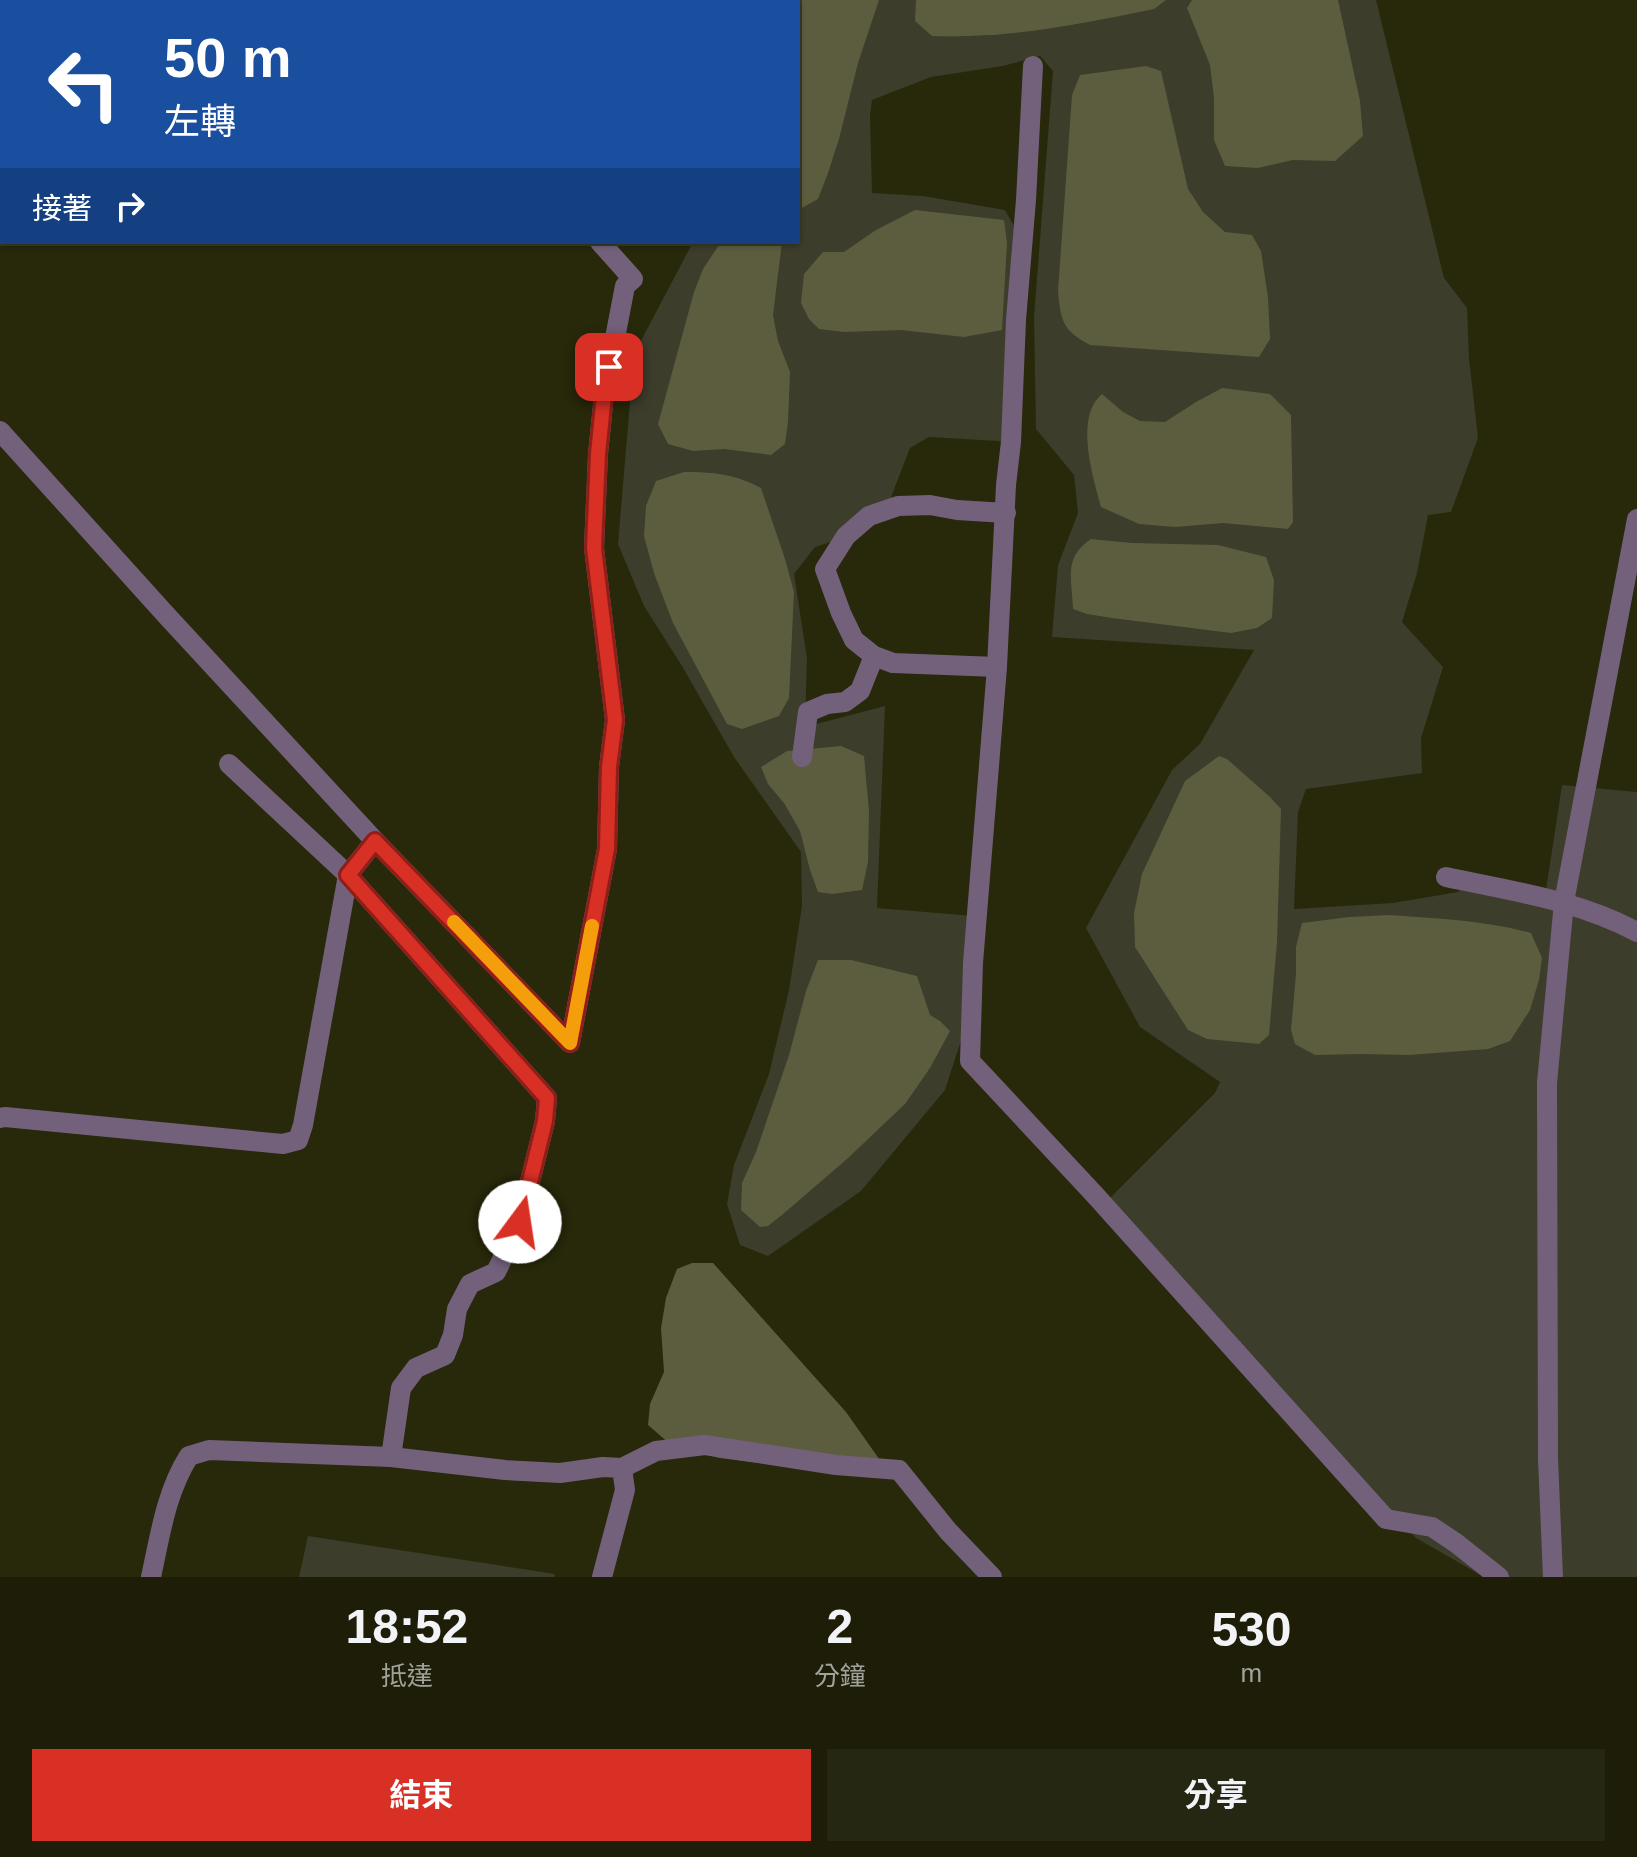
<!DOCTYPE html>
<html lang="zh-TW">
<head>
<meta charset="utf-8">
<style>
  body { margin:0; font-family:Helvetica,"Noto Sans TC",sans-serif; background:#262712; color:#f1f3f6; height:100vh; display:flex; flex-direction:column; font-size:30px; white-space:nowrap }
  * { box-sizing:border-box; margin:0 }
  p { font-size:26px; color:#a1a29c }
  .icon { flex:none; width:44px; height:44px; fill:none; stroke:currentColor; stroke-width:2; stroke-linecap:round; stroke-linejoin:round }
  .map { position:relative; height:1577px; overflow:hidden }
  .sheet { display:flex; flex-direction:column; background:#1e1e08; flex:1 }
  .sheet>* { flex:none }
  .banner { position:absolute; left:0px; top:0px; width:800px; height:244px; box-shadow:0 2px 6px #0004,0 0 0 2px #3c3c29; background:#1a4fa0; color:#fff; overflow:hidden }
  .pin { position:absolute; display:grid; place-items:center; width:68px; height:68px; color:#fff; margin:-34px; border-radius:16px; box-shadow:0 4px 12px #0006 }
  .me { position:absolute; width:88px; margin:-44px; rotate:14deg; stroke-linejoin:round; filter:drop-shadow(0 0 6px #0008) }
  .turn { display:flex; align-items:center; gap:28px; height:168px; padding:0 32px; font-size:36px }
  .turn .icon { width:104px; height:104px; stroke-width:2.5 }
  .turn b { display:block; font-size:56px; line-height:68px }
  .then { display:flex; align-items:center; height:76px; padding:0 32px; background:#0003; gap:16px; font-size:30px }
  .eta { display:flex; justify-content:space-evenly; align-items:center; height:136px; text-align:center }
  .eta b { font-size:48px; font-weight:700; line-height:56px }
  .primary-button { display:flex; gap:16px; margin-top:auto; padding:16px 32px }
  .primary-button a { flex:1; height:92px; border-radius:0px; background:#d93025; color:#fff; font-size:32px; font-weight:700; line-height:92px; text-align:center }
  .primary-button a+a { background:#262712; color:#f1f3f6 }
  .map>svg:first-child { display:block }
  .green { fill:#3c3d2a }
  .water { fill:#5c5d3f }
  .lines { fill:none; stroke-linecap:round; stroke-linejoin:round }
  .stream { stroke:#5c5d3f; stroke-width:5 }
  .minor { stroke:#73617c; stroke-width:20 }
  .route-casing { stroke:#8d1f18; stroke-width:20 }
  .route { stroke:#d93025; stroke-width:14 }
  .slow { stroke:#f59e0b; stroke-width:14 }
</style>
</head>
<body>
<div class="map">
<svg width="1637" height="1577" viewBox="0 0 1637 1577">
  <rect width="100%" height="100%" fill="#28280a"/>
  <!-- green -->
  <g class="green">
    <path d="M758,0H1376L1444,278L1467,308L1469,358L1478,438L1451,512L1428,515L1417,573L1402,622L1443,667L1421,738L1422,773L1306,789L1298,812L1294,909L1393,903L1458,892L1464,882L1544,903L1562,785L1637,792V1577H1484L1416,1538L1286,1407L1100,1208L1215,1093L1220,1082L1140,1027L1086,928L1172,770L1200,744L1254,650L1052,637L1058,565L1078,513L1074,475L1036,429L1034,317L1053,71L1040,56L1003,66L931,77L872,100L870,116L872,193L923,196L1005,210L1014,226L1006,349L1012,446L998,441L929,437L910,448L883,518L855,534L815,547L794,574L807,658L805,727L885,706L877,908L974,916L964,1031L945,1090L861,1191L768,1256L740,1245L727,1204L734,1165L769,1074L789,990L802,906L801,852L734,757L682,666L644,606L618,544L634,354L693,242H798V2H758Z"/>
    <path d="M308,1536L555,1574L554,1577H299Z"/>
  </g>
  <!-- water -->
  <g class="water">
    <path d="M787,0H879L858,63L839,139L828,173L818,199L800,209H798V2H786Z"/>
    <path d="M916,0H1166L1154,9C1081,24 1007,39 932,36L915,21Z"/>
    <path d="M1192,0H1338L1360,101L1363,136L1335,161L1293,160L1258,168L1225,166L1214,140V98L1210,65L1187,8Z"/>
    <path d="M1146,66L1161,71L1188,189L1203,212L1225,232L1252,235L1261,251L1268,297L1270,339L1259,357L1090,345C1062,330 1061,321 1058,291L1072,95L1080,75Z"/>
    <path d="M915,210L1004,220L1007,243L1002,330L964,337L901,330L844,332L819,329L809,319L801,303L804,274L823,252H844L876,230Z"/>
    <path d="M721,242H782L773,315L778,341L790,372L788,422L785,444L771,455L724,449L693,451L668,444L658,424L694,292L703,269Z"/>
    <path d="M1222,388L1270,394L1291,415L1293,522L1288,529L1223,523L1175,527L1139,524L1101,507C1093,477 1074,417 1102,394L1123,412L1140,421L1165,422L1196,402Z"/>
    <path d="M684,472C714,472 734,474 761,488L785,559L794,592L789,698L779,716L742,729L727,724L673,623L654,573L644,536L646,506L656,481Z"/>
    <path d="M1091,539L1132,543L1218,545L1266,557L1274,580L1272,618L1257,628L1231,633L1112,618L1087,614L1073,609C1072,579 1063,558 1091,539Z"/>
    <path d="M841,746L864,756L869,811L868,862L862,890L832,894L818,892L810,870L800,831L784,803L768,784L761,767L787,751Z"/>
    <path d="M1219,756L1227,759L1270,797L1281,809L1277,942L1269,1035L1259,1044L1207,1039L1188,1030L1135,947L1134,913L1142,874L1185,781Z"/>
    <path d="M1390,915C1437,919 1485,920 1531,933L1542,958L1539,980L1530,1010L1510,1041L1488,1049L1409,1055L1361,1054L1315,1055L1295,1044L1291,1030L1296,974V947L1302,923L1349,917Z"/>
    <path d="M818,960H851L917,976L930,1015L940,1021L950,1031L930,1068L905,1104L847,1159L782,1215L768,1226L760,1227L741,1210L742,1183L756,1152L789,1055L806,991Z"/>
    <path d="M692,1263H713L846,1412L882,1463L850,1474L719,1458L671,1445L648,1425L650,1404L664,1372L661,1328L666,1298L677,1269Z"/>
  </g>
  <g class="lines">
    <!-- stream -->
    <g class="stream">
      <path d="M273,2L276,0"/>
      <path d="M0,209L2,207"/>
    </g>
    <!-- minor -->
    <g class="minor">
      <path d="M382,0L384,2"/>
      <path d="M27,2L33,0"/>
      <path d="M307,2L310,0"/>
      <path d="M465,2L467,0"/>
      <path d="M0,11L2,10"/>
      <path d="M1033,66L1026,200L1016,320L1011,442L1006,485L997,667L973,963L970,1061L1095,1195L1386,1519L1432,1527L1456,1543L1499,1577"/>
      <path d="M0,233L2,231"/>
      <path d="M0,431L167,616L375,841L348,875L229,764"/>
      <path d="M997,667L893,663L874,656L854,640L841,613L825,569L846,536L869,516L898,506L930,505L957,510L1006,513"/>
      <path d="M802,757L808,712L827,704L845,702L860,691L874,656"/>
      <path d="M375,841L570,1043L607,849L609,767L615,720L594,548L598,454L604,395L625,286L633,279L600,242"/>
      <path d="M1446,877C1511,891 1578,900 1637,932"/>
      <path d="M0,1118L5,1117L283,1144L298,1140L303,1125L348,875L547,1098L545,1121L520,1222L496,1272L470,1284L457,1309L453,1335L445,1355L416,1368L401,1388L391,1457"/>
      <path d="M622,1468L656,1451L705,1445L836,1465L899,1470L948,1531L992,1577"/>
      <path d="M151,1577C160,1536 166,1492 189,1456L209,1450L391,1457L505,1470L560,1473L603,1467L622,1468L625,1490L602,1577"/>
      <path d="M1553,1577L1548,1459L1547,1083L1564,902L1637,519"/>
    </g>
  </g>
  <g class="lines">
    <defs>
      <path id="route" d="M520,1222L545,1121L547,1098L348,875L375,841L570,1043L607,849L609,767L615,720L594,548L598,454L604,395L609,367"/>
    </defs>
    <!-- route casing -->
    <use href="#route" class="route-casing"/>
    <!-- route -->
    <use href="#route" class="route"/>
    <!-- slow -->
    <path class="slow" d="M454,922L570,1043L592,926"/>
  </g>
</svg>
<div class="pin" style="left:609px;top:367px;background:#d93025"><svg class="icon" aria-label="arrive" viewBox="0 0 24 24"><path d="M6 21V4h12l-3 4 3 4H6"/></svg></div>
<svg class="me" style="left:520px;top:1222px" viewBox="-20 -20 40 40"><circle r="19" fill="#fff"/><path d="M0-13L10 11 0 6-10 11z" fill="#d93025"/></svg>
<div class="banner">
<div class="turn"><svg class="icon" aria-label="left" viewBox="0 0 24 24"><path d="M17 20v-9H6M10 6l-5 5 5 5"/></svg><div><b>50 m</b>左轉</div></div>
<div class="then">接著<svg class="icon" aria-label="right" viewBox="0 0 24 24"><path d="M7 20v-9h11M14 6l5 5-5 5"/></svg></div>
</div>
</div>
<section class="sheet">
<div class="eta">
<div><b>18:52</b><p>抵達</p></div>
<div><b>2</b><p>分鐘</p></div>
<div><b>530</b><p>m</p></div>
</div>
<div class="primary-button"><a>結束</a><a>分享</a></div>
</section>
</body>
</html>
